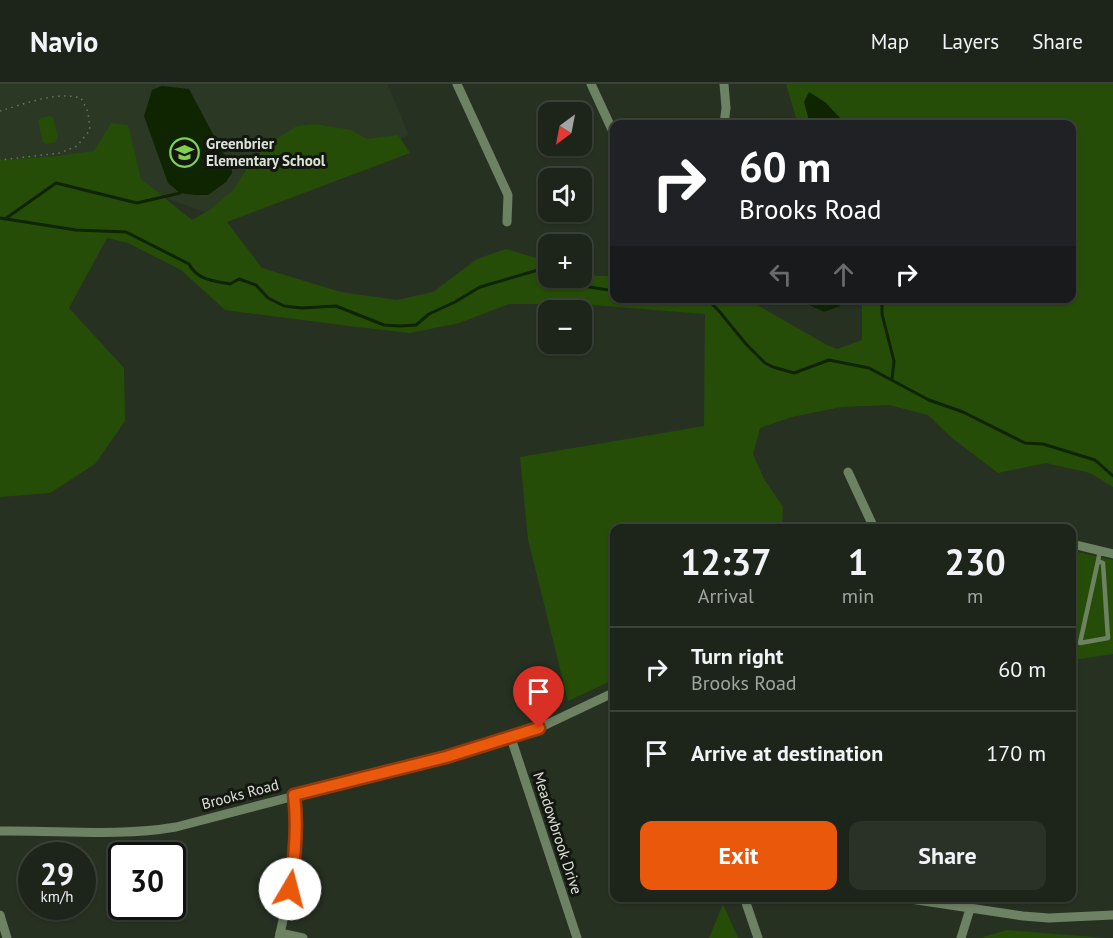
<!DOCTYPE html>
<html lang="en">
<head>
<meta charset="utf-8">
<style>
  body { margin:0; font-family:"PT Sans",sans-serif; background:#2a3127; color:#f1f3f6; height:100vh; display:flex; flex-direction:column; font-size:22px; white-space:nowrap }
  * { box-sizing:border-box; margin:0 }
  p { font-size:20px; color:#a0a5a2 }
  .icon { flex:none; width:33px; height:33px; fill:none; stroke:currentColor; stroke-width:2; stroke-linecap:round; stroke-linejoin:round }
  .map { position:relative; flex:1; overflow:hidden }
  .sheet { position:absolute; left:610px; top:440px; width:466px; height:378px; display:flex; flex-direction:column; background:#1d251a; border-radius:12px; box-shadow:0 2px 4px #0004,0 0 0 2px #3b4239 }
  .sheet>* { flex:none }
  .hud { position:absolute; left:610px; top:36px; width:466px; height:183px; border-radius:12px; box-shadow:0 2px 4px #0004,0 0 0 2px #3b4239; background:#202124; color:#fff; overflow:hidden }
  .needle { width:39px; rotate:212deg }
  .fabs { position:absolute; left:538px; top:18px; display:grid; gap:12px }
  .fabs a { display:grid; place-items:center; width:54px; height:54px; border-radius:12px; background:#1d251a; box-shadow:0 2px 4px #0004,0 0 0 2px #3b4239; font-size:30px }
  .speed { position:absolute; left:18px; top:758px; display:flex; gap:12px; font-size:30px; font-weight:700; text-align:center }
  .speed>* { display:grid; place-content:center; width:78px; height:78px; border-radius:50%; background:#1d251a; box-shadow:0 2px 4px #0004,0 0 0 2px #3b4239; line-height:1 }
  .speed small { font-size:15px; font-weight:400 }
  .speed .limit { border:3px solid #111; border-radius:9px; background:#fff; color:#111 }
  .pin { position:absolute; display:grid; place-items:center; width:51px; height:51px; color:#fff; margin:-62px -26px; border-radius:50% 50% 50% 0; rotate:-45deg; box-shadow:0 0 6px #0007 }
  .pin .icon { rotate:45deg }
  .me { position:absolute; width:66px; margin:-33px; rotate:8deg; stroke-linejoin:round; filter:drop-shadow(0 0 4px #0008) }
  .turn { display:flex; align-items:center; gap:21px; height:126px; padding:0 30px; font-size:27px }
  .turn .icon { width:78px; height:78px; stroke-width:2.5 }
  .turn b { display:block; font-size:42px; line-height:51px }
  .lanes { display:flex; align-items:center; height:57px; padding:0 30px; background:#0003; justify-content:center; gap:30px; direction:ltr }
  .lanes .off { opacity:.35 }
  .eta { display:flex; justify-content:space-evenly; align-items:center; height:102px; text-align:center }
  .eta b { font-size:36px; font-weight:700; line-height:42px }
  .action { display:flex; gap:12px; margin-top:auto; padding:12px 30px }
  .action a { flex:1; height:69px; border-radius:12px; background:#ea580c; color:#fff; font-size:24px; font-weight:700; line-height:69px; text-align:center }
  .action a+a { background:#2a3127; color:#f1f3f6 }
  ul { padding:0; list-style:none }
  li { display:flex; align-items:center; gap:18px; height:84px; padding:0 30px; border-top:2px solid #3b4239 }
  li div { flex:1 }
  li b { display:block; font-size:22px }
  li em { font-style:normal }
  header { display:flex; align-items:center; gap:36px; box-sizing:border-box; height:84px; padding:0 30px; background:#1d251a; border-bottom:2px solid #3b4239 }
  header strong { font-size:28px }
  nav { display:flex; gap:33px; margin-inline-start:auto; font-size:21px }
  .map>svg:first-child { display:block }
  .built { fill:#2b3924 }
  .green { fill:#264d07 }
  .water { fill:#0f2501 }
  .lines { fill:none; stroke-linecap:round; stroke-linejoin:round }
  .stream { stroke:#0f2501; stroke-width:3 }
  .path { stroke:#697265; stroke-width:1.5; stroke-dasharray:1.5 4.5; stroke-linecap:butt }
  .service { stroke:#6d8163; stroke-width:4.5 }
  .minor { stroke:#6d8163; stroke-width:9 }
  .route-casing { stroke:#983908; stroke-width:15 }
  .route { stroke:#ea580c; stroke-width:10 }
  .labels { text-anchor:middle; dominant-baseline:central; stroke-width:6; stroke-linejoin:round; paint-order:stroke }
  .poi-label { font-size:15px; font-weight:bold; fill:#dbe2d8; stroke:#131710; text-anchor:start }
  .street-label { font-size:15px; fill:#dbe2d8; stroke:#131710 }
</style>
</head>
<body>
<header>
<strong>Navio</strong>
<nav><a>Map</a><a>Layers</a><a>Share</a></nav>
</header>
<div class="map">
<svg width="1113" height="854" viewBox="0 0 1113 854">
  <rect width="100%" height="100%" fill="#273122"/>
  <!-- built -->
  <path class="built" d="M0,0H387L409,51L219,133L85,85L0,86Z"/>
  <!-- green -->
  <g class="green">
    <path d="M786,0H1113V403L1090,389L1046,379L998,389L952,354L928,331L889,321L841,323L792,333L760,344L753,370L764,395L783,423L782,444H615V595L568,617L528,455L520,373L704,342L705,230L581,220H509L459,239L410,249L349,242L225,226L181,186L128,159L107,154L69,224L124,284L125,337L95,380L50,409L0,413V76L59,72L94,67L111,39L128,41L141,95L192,136L211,125L234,105L254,74L274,56L297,42L315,40L351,46L367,55L398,51L410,69L227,138L262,184L341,208L397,216L433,208L477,175L506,165L549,178V194H582V188L597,192H615V214L747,215L827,261L837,265L862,256V215L1072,214V40H798Z"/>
    <path d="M50,32L53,34L58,53L55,58L46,60L43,58L38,37L41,34Z"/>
    <path d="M1073,467L1113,476V570L1073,576Z"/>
    <path d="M723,820L738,854H709Z"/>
    <path d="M1007,846L1106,854H980Z"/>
  </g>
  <!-- water -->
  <g class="water">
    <path d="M162,2L189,5L222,67L231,79L232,89L226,98L208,111H195L180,109L168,99L144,32L152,6Z"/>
    <path d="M809,8L825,18L846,40H810L804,18Z"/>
    <path d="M797,215H843L840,222L824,228Z"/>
  </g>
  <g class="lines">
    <!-- stream -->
    <g class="stream">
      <path d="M0,134L76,146L126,148L189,180C197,196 214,197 230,200L239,195L256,201L268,214L284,222L302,224L336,222L384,241L400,242L416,241L429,230L455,218L480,203L538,186L549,190"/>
      <path d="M5,135L56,99L137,119L180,109"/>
      <path d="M556,194L570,200L615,207"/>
      <path d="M706,214L719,227L746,260L765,279L773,283L794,289L829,276L869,284L929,316L963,328L1025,359L1043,360L1095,376L1113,392"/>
      <path d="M882,214V230L894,277L892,295"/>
    </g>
    <!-- path -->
    <path class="path" d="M0,27C25,20 55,7 81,14L88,28L90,46L77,62L60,69L0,76"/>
    <!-- service -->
    <path class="service" d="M1098,477L1103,479L1108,554L1080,559L1098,477L1100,467"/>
    <!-- minor -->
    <g class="minor">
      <path d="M457,0L508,111L507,138"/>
      <path d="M591,0L615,52"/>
      <path d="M724,0L726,24L724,40"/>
      <path d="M848,388L874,444"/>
      <path d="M1072,460L1113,470"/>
      <path d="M511,654L577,854"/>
      <path d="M0,747C59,746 118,753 176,743L486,662L539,644L615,608"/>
      <path d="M744,813L758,854"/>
      <path d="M897,813L1023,832L1049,834L1113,831"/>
      <path d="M0,831L7,854"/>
      <path d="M280,849L303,854"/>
      <path d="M279,854C290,806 299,760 294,711"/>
      <path d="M961,854L970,825"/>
    </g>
  </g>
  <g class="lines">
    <defs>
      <path id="route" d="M290,805C295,774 298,742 294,711L446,673L539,644"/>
    </defs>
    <!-- route casing -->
    <use href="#route" class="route-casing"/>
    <!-- route -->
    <use href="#route" class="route"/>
  </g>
  <!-- icons -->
  <defs>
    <symbol id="school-ring" viewBox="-11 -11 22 22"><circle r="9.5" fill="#131710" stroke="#81d050" stroke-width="1.5"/><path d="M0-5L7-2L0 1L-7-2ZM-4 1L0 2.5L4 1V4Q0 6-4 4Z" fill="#81d050"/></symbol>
  </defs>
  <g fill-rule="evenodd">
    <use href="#school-ring" x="168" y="52" width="33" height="33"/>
  </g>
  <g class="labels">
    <!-- poi labels -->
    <g class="poi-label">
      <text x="206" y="59">Greenbrier<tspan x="206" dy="17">Elementary School</tspan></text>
    </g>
    <!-- street labels -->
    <g class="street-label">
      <text transform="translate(240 710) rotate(-15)">Brooks Road</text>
      <text transform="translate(558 749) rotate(72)">Meadowbrook Drive</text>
    </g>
  </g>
</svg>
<div class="fabs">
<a><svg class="needle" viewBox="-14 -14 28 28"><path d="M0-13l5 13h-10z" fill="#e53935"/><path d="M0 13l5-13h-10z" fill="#a0a5a2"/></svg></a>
<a><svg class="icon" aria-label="sound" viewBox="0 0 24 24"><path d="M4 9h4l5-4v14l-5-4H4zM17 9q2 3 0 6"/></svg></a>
<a>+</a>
<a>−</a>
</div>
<div class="speed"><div>29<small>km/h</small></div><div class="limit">30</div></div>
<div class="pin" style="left:539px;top:644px;background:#d93025"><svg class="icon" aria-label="arrive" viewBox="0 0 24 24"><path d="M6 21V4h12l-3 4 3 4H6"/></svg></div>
<svg class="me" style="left:290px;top:805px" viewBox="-20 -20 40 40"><circle r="19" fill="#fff"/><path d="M0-13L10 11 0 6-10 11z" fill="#ea580c"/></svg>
<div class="hud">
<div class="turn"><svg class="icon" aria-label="right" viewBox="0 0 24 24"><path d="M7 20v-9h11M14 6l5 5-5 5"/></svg><div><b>60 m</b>Brooks Road</div></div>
<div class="lanes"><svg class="icon off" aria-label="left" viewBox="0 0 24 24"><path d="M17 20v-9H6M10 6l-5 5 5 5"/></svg><svg class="icon off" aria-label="ahead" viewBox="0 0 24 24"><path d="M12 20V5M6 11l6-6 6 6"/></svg><svg class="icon" aria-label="right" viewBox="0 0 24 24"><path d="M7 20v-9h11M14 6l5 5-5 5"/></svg></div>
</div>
<section class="sheet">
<div class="eta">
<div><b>12:37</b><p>Arrival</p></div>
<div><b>1</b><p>min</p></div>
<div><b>230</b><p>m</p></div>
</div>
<ul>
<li><svg class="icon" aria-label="right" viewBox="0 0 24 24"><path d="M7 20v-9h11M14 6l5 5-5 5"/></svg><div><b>Turn right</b><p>Brooks Road</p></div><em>60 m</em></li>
<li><svg class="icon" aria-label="arrive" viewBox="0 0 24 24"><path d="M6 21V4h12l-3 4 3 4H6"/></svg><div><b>Arrive at destination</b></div><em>170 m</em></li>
</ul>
<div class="action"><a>Exit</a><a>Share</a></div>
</section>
</div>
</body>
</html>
